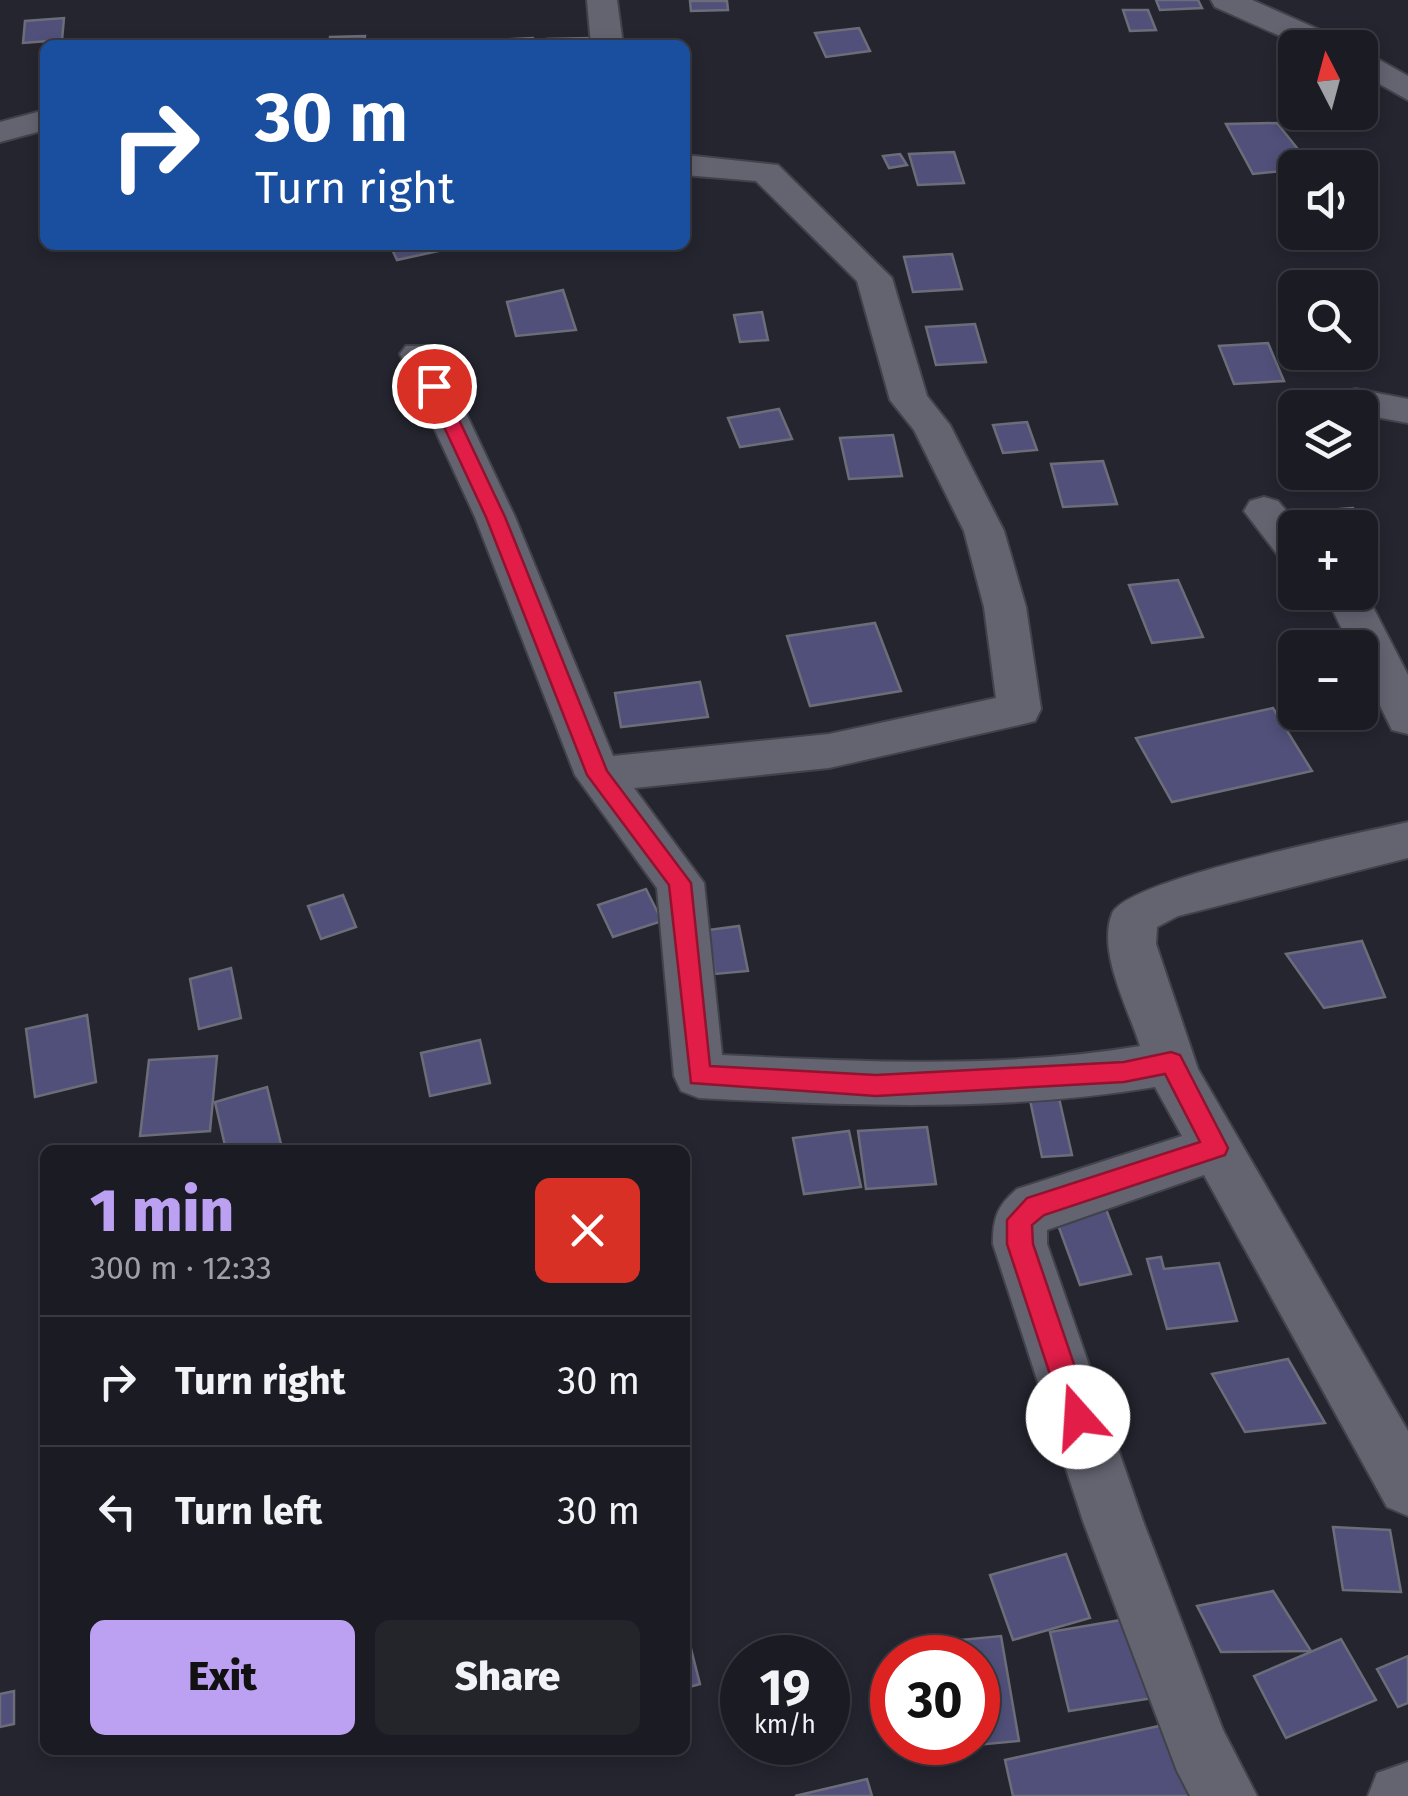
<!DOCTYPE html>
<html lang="en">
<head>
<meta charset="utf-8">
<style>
  body { margin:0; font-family:"Fira Sans",sans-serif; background:#24252b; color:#f1f3f6; height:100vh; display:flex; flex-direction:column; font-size:38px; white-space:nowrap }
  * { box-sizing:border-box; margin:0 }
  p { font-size:32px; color:#a0a1a6 }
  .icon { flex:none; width:55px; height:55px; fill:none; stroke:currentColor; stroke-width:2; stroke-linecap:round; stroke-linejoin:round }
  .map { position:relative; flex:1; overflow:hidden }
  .details { position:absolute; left:40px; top:1145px; width:650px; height:610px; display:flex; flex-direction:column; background:#1b1c23; border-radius:15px; box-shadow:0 5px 15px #0003,0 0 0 2px #393a41 }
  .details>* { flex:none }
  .top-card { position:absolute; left:40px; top:40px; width:650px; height:210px; border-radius:15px; box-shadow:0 5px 15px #0003,0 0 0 2px #393a41; background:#1a4fa0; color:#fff; overflow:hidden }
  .needle { width:65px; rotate:354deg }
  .controls { position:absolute; left:1278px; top:30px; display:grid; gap:20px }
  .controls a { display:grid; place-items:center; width:100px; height:100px; border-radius:15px; background:#1b1c23; box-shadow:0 5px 15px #0003,0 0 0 2px #393a41; font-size:50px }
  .speed { position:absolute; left:720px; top:1635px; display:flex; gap:20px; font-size:50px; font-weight:700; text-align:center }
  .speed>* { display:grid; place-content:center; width:130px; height:130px; border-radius:50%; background:#1b1c23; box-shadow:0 5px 15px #0003,0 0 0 2px #393a41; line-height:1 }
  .speed small { font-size:25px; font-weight:400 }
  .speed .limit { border:15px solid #d22; background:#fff; color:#111 }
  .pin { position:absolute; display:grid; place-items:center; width:85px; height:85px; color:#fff; margin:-42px; border:5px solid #fff; border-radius:50%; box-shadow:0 2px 10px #0007 }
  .me { position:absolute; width:110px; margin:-55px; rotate:341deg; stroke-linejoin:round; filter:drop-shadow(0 0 8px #0008) }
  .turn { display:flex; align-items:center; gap:35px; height:210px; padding:0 50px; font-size:45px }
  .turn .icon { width:130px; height:130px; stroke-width:2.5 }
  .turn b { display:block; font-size:70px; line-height:85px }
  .round { display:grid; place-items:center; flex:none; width:105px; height:105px; border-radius:15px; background:#24252b }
  .head { display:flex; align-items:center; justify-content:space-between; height:170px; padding:0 50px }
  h1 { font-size:60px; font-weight:800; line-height:75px; color:#bca0f2 }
  .action { display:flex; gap:20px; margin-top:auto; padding:20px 50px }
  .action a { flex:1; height:115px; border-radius:15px; background:#bca0f2; color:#111; font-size:40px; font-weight:800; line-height:115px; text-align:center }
  .action a+a { background:#24252b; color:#f1f3f6 }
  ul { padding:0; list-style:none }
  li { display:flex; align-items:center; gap:30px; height:130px; padding:0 50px; border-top:2px solid #393a41 }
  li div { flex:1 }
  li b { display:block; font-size:38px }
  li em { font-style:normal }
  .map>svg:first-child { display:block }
  .building { fill:#50507a; stroke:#6c6d79; stroke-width:2.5 }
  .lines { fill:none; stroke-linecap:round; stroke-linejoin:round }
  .minor-casing { stroke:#42424a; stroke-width:4 }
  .minor { fill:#636470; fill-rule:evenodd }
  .route { fill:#e11d48; stroke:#92132f; stroke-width:2.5 }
</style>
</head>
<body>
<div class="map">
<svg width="1408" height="1796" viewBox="0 0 1408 1796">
  <rect width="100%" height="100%" fill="#24252f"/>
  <!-- building -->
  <g class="building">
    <path d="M1156,0H1198L1202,8L1160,10Z"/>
    <path d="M690,1H727L728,10L691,11Z"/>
    <path d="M1123,10H1148L1156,30L1130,31Z"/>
    <path d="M64,18L62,40L23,43L25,21Z"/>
    <path d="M859,28L870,51L826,57L815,33Z"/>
    <path d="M365,36L364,45H329L330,37Z"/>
    <path d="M533,38L534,45H494L493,40Z"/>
    <path d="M591,38L592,45H548L547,39Z"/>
    <path d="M1277,123L1313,168L1253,174L1226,124Z"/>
    <path d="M954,152L964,183L918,185L909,154Z"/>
    <path d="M900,154L907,165L889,168L883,156Z"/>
    <path d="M1295,186V219H1292L1278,187Z"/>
    <path d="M390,245H466L397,260Z"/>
    <path d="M952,254L962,289L913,292L904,257Z"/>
    <path d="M563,290L576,330L516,336L507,302Z"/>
    <path d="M762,312L768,340L740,342L734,315Z"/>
    <path d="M975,324L986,362L936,365L926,327Z"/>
    <path d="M1268,343L1284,381L1234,384L1219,346Z"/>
    <path d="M779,409L792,439L740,447L728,418Z"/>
    <path d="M1027,422L1037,450L1003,453L993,425Z"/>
    <path d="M893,435L902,476L849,479L840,438Z"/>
    <path d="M1103,461L1117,504L1063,507L1051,464Z"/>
    <path d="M1353,508L1372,553H1360V528H1306L1299,512Z"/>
    <path d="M1178,580L1203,637L1152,643L1129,585Z"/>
    <path d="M875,623L901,691L810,706L787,636Z"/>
    <path d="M700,682L708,717L621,727L615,693Z"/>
    <path d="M1273,708L1312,771L1172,802L1136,738Z"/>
    <path d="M646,889L662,921L613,937L598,905Z"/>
    <path d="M343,895L356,927L321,939L308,906Z"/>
    <path d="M739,926L748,971L715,974L708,930Z"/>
    <path d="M1362,941L1385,997L1324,1008L1286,954Z"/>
    <path d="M231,968L241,1018L199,1029L190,979Z"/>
    <path d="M87,1015L96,1082L35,1097L26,1029Z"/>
    <path d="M480,1040L490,1083L430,1096L421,1053Z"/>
    <path d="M217,1056L210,1131L140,1136L149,1060Z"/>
    <path d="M267,1087L281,1144L259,1150H226L215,1102Z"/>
    <path d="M1059,1098L1072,1155L1042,1157L1030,1100Z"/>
    <path d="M927,1127L936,1184L866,1189L858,1131Z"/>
    <path d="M849,1131L861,1187L804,1194L793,1138Z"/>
    <path d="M1104,1204L1131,1274L1080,1285L1054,1214Z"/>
    <path d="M1161,1257L1164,1269L1219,1263L1237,1321L1167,1329L1147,1259Z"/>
    <path d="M1288,1359L1325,1423L1245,1432L1212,1374Z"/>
    <path d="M1333,1527L1390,1530L1401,1592L1343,1590Z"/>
    <path d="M1066,1554L1090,1618L1013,1640L990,1575Z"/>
    <path d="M1273,1591L1311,1651L1221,1652L1197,1606Z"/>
    <path d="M1156,1614L1179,1694L1069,1711L1050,1632Z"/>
    <path d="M1001,1636L1019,1741L934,1749L933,1742H978V1658H920L918,1644Z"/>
    <path d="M688,1637L700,1684L685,1688V1638Z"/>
    <path d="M1341,1639L1376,1700L1286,1738L1254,1676Z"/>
    <path d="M1408,1656V1703L1398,1707L1377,1669Z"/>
    <path d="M14,1691V1724L0,1727V1694Z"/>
    <path d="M1177,1722L1210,1796H1013L1005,1760Z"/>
    <path d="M867,1779L872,1796H795Z"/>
  </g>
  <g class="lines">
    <defs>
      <g id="minor">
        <path d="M587,0H617L623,45H591Z"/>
        <path d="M1211,0H1252L1345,41L1350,48H1307L1215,7Z"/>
        <path d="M1360,49L1408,76V100L1360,73Z"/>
        <path d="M45,110V130L0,142V122Z"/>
        <path d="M685,155L778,165L892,278L927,396L950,425L1004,531L1026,607L1041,709L1035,721L1019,725L829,768L634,788L704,883L722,1055C861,1062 1002,1069 1140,1046C1129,1010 1097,952 1112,914C1125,879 1362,833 1408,822V858L1178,916L1157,927L1156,944L1198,1069L1408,1431V1516L1387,1507L1204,1175L1047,1230V1244L1143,1521L1223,1730L1257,1796H1190L1177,1771L1083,1521L993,1244C993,1218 997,1206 1017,1189L1182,1136L1155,1087C1004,1112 852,1106 699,1098L681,1091L674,1076L657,888L575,775L475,517L400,354L406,346H432L438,354L515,517L613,756L829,734L996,698L984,607L964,531L914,430L890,400L857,281L756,181L685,175Z"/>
        <path d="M1356,389L1408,399V423L1360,414V408H1341L1337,401L1342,392Z"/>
        <path d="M1264,497L1278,501L1301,528H1295V562L1280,558L1244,511L1250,501Z"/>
        <path d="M1360,582L1408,675V734L1392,730L1360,665V648H1351L1324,592H1360Z"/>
        <path d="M1408,1762V1796H1368L1377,1773Z"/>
      </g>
    </defs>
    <!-- minor casing -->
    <use href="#minor" class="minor-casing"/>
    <!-- minor -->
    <use href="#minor" class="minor"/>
  </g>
  <!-- route -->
  <path class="route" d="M428,382L443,386L505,517L607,771L691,883L710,1066L876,1075L1124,1062L1171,1052L1180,1055L1228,1148L1225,1155L1044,1215L1032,1225L1033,1244L1092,1417L1088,1427L1078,1430L1068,1427L1064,1417L1007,1244V1220L1027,1198L1200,1142L1165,1074L1124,1082L876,1096L691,1083L669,885L587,775L486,517L425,386Z"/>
</svg>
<div class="controls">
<a><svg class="needle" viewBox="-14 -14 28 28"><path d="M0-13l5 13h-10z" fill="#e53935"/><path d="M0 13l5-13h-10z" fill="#a0a1a6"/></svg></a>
<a><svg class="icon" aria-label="sound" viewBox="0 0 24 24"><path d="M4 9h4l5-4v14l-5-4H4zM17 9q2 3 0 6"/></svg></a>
<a><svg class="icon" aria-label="search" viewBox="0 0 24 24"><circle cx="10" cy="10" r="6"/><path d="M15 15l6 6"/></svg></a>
<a><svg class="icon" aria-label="layers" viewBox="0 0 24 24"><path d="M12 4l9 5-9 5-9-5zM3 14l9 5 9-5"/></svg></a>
<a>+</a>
<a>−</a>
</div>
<div class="speed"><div>19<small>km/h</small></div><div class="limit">30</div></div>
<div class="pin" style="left:434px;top:386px;background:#d93025"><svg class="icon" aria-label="arrive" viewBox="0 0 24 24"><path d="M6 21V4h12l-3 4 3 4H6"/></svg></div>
<svg class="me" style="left:1078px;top:1417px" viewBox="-20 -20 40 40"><circle r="19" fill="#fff"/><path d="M0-13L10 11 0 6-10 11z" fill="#e11d48"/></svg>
<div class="top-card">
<div class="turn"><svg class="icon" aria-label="right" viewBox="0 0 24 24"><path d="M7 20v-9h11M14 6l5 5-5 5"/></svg><div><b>30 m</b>Turn right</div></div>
</div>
<section class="details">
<div class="head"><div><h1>1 min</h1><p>300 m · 12:33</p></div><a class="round" style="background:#d93025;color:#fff"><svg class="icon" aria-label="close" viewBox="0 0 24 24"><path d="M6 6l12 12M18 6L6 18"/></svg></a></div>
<ul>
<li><svg class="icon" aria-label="right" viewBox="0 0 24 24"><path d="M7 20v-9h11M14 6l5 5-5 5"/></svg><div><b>Turn right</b></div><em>30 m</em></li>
<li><svg class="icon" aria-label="left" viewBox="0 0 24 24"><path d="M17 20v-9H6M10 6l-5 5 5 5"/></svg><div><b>Turn left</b></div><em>30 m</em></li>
</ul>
<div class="action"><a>Exit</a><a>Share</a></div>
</section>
</div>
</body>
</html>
